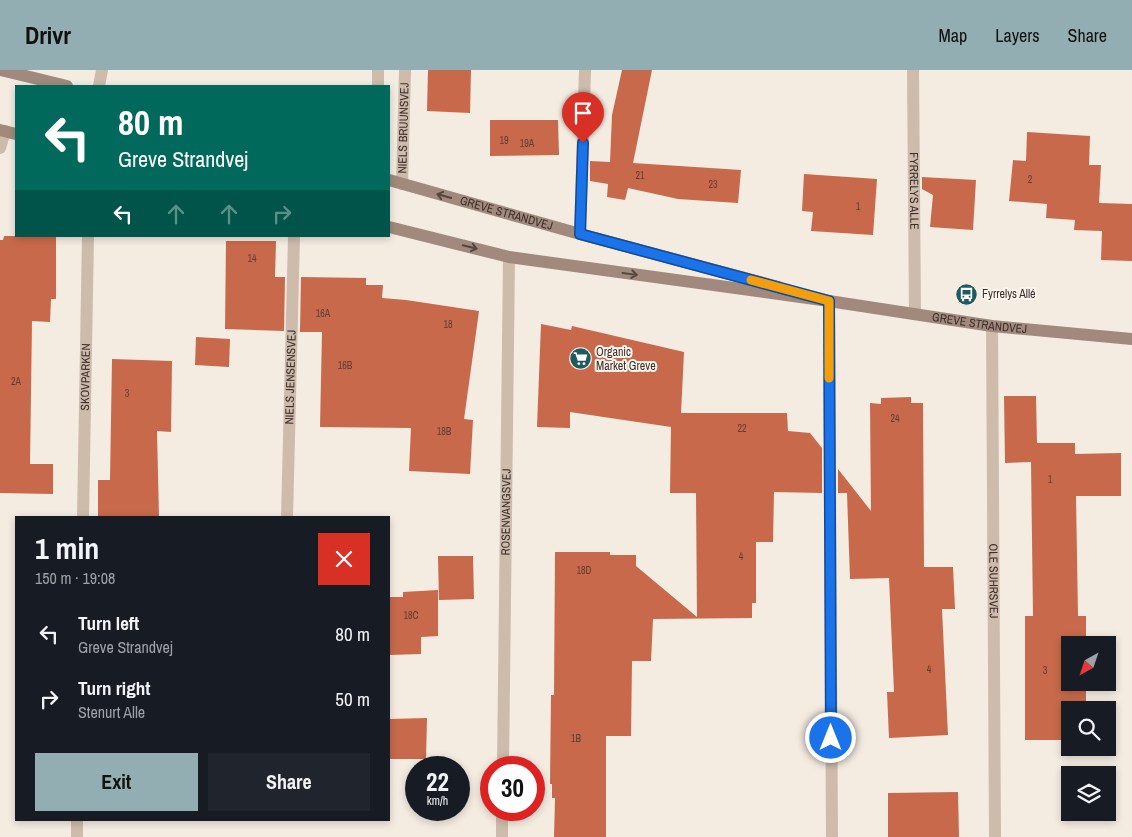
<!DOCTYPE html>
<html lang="en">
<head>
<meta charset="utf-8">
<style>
  body { margin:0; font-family:"Archivo Narrow",sans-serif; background:#20242c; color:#f1f3f6; height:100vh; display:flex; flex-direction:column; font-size:19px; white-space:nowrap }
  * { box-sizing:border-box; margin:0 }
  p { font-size:16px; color:#9ea1a6 }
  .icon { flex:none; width:28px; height:28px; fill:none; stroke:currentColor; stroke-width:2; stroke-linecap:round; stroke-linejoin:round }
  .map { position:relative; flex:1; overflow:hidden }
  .side { position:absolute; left:15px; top:446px; width:375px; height:305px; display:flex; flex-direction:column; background:#171b24; border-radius:0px; box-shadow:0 2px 8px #0003 }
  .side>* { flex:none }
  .hud { position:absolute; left:15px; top:15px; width:375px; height:152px; border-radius:0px; box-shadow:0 2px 8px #0003; background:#00695c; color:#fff; overflow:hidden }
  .needle { width:32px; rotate:220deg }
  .controls { position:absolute; left:1061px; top:566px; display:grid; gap:10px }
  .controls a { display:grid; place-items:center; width:55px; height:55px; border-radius:0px; background:#171b24; box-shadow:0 2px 8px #0003; font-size:25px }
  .speed { position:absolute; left:405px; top:686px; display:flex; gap:10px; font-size:25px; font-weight:700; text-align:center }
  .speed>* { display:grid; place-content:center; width:65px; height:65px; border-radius:50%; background:#171b24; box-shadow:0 2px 8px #0003; line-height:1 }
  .speed small { font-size:12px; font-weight:400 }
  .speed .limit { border:8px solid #d22; background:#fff; color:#111 }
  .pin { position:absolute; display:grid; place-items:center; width:42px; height:42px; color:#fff; margin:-51px -21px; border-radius:50% 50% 50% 0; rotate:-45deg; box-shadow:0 0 5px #0007 }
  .pin .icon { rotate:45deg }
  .me { position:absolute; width:55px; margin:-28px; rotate:0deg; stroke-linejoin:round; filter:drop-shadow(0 0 4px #0008) }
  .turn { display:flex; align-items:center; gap:18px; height:105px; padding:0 20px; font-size:22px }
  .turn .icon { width:65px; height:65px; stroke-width:2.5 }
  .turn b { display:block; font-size:35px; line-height:42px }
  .lanes { display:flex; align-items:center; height:48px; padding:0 20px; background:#0003; justify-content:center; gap:25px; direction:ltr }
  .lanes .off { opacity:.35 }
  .round { display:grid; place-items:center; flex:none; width:52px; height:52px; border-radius:0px; background:#20242c }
  .overview { display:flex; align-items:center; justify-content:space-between; height:85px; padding:0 20px }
  h1 { font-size:30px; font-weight:700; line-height:38px }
  .primary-button { display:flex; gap:10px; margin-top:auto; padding:10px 20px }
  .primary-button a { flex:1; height:58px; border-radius:0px; background:#92aeb2; color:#111; font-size:20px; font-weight:700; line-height:58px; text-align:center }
  .primary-button a+a { background:#20242c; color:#f1f3f6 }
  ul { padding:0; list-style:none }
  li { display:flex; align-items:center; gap:15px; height:65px; padding:0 20px }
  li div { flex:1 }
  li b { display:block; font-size:19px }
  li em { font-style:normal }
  header { display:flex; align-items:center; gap:30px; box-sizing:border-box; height:70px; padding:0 25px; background:#92aeb2; color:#111 }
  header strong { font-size:24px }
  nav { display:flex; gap:28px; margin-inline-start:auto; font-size:18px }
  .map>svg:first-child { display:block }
  .building { fill:#c8694b }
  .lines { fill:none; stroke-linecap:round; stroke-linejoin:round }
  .service { stroke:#cdbbac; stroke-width:12 }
  .minor { stroke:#cdbbac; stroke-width:12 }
  .secondary { stroke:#a18a7d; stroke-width:12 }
  .oneway { stroke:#544640 }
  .route-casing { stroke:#114b97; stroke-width:12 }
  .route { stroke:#1a73e8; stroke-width:9 }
  .slow { stroke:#f59e0b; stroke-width:9 }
  .labels { text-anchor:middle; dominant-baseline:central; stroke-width:4; stroke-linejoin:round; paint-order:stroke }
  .number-label { font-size:10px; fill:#5e3e33 }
  .street-label { font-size:12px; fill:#3b302b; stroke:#fbf5ee }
  .poi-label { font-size:12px; fill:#3b302b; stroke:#fbf5ee; text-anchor:start }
</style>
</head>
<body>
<header>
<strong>Drivr</strong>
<nav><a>Map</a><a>Layers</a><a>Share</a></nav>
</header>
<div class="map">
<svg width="1132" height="767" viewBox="0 0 1132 767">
  <rect width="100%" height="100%" fill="#f4ebe1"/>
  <!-- building -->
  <g class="building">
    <path d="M428,0H471L470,43L427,41Z"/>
    <path d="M622,0H652L633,93L741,100L738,133L678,129L628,118L625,130L607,127L608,114L590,111V91L610,92L612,45Z"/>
    <path d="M490,50H558L559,85L490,86Z"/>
    <path d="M1027,62L1090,66L1089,95H1101L1099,133L1132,134V191L1101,190L1102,161L1074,160L1075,150L1046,148L1047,134L1009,131L1013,90L1026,91Z"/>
    <path d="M804,104L877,109L873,165L811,161L813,142L802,141Z"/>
    <path d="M922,107L976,110L973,160L930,157L933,125L922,119Z"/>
    <path d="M4,166H56V229H51L50,252L32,251L30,394H53V424L0,423V170H3Z"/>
    <path d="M226,171H276L275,207H285L284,261L225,259Z"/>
    <path d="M301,207L366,208V215H383L382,228L406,230L479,241L464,349L473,350L470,404L409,401L411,358L320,357L322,262H300Z"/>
    <path d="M541,254L571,260L572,256L684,282L681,343H787L788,361L810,363L822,378V423L774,422L773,472H756V533H752V548L653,549L651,591H632L631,666H606V767H554L555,728H552V714H550L551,625H554L555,482H610V485H636V496L697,547L696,423H670L671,357L570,342V358L537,357Z"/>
    <path d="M196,267L230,269L229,297L195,295Z"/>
    <path d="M112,289L172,291L171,362L157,361L159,447L98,448V410H110Z"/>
    <path d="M1004,326H1036L1037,373H1075V384L1121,383V426H1076L1078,546H1086V575H1070V612H1086V640H1070V670H1025V546H1033L1031,392L1005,393Z"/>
    <path d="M911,327V333H923L924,497H953L955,539H942L948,665L889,668L887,622H894L889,508L850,509L847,423H838V399L871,441L870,333L881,334V328Z"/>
    <path d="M438,486H473L474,529L439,530Z"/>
    <path d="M438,520V566L421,567V584L389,585V527H403V522Z"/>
    <path d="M427,648L426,689H389V649Z"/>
    <path d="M958,722L959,767H888V723Z"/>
  </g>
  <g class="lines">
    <!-- service -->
    <g class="service">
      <path d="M99,16L102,0"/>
      <path d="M378,16V0"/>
      <path d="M0,78L5,61"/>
    </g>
    <!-- minor -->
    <g class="minor">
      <path id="s1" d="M913,0L915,244"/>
      <path id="s2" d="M402,114L405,0"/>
      <path d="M580,164L585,0"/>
      <path d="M829,231L832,767"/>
      <path id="s3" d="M992,256L995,767"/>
      <path id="s4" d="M83,448L88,166"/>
      <path id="s5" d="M287,448L294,166"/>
      <path id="s6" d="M503,698L509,187"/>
      <path d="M77,767V750"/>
      <path d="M502,767V740"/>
    </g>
    <!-- secondary -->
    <g class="secondary">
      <path d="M1,0L67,16"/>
      <path d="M0,60L16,64"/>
      <path id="s7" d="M389,110L580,164L778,217"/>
      <path id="s8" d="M389,157L509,187L829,231L992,256L1132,269"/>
    </g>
  </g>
  <!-- one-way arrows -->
  <defs><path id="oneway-shaft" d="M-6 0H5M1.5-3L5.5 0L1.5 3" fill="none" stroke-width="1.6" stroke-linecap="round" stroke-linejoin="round" transform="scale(1.25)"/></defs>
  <g class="oneway">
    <use href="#oneway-shaft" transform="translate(444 126) rotate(-164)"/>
    <use href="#oneway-shaft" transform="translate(470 177) rotate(14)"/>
    <use href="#oneway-shaft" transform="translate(630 204) rotate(8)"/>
  </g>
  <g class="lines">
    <defs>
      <path id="route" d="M583,73L580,164L829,231L831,668"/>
    </defs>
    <!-- route casing -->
    <use href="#route" class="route-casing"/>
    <!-- route -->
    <use href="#route" class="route"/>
    <!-- slow -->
    <path class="slow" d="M751,210L829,231V308"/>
  </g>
  <!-- icons -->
  <defs>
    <symbol id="bus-disc" viewBox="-11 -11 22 22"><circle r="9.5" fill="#1f5a5e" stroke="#fbf5ee"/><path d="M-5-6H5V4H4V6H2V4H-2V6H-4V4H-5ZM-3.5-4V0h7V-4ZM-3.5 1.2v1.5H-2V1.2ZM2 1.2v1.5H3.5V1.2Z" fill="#fff"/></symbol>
    <symbol id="supermarket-disc" viewBox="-11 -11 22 22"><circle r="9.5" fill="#1f5a5e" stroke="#fbf5ee"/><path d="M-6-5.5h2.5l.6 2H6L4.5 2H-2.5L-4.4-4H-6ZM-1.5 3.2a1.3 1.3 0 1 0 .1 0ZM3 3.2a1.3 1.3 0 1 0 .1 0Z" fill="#fff"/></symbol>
  </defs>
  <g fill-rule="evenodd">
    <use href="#bus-disc" x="954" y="212" width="25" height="25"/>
    <use href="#supermarket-disc" x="568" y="276" width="25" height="25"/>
  </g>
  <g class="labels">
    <!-- number labels -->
    <g class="number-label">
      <text x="504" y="70">19</text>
      <text x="527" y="73">19A</text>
      <text x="640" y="105">21</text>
      <text x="1030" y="109">2</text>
      <text x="713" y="114">23</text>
      <text x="858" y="136">1</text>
      <text x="252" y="188">14</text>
      <text x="323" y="243">16A</text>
      <text x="448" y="254">18</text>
      <text x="345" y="295">16B</text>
      <text x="16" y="311">2A</text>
      <text x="127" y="323">3</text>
      <text x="895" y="348">24</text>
      <text x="742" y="358">22</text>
      <text x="444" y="361">18B</text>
      <text x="1050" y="409">1</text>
      <text x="741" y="486">4</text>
      <text x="584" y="500">18D</text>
      <text x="411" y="545">18C</text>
      <text x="929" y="599">4</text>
      <text x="1045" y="600">3</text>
      <text x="576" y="668">1B</text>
    </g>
    <!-- street labels -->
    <g class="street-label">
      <text stroke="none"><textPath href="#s2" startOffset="56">NIELS BRUUNSVEJ</textPath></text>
      <text stroke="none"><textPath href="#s1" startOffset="121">FYRRELYS ALLE</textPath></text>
      <text stroke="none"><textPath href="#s7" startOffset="122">GREVE STRANDVEJ</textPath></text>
      <text stroke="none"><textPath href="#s8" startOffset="599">GREVE STRANDVEJ</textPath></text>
      <text stroke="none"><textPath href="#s4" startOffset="141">SKOVPARKEN</textPath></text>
      <text stroke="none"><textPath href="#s5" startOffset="141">NIELS JENSENSVEJ</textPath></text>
      <text stroke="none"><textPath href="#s6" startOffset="256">ROSENVANGSVEJ</textPath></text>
      <text stroke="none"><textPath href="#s3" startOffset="255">OLE SUHRSVEJ</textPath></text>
    </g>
    <!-- poi labels -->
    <g class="poi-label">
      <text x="982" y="224">Fyrrelys Allé</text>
      <text x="596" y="282">Organic<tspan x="596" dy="14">Market Greve</tspan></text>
    </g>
  </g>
</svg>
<div class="controls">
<a><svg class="needle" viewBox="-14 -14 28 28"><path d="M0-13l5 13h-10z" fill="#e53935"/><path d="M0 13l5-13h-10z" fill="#9ea1a6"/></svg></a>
<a><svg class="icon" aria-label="search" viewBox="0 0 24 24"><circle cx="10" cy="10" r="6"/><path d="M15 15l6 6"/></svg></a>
<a><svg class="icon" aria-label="layers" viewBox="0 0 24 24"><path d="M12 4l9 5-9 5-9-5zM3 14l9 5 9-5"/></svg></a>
</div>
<div class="speed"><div>22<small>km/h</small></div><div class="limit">30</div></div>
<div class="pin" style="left:583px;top:73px;background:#d93025"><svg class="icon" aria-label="arrive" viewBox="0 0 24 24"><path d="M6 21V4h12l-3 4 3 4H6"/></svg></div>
<svg class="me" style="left:831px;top:668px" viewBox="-20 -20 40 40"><circle r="17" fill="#1a73e8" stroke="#fff" stroke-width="3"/><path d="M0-11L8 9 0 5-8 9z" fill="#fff"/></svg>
<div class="hud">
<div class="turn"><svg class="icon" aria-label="left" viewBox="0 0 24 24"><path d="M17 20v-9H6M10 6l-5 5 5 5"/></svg><div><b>80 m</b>Greve Strandvej</div></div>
<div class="lanes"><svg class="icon" aria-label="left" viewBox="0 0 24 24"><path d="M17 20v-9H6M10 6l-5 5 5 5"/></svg><svg class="icon off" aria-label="ahead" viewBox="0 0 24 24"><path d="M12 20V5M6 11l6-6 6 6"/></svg><svg class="icon off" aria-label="ahead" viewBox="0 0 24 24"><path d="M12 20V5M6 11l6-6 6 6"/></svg><svg class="icon off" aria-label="right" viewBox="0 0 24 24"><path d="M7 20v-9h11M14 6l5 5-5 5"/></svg></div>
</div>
<section class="side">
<div class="overview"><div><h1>1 min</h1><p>150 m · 19:08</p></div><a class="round" style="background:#d93025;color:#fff"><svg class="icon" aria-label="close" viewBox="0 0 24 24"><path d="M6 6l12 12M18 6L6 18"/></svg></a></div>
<ul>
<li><svg class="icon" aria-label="left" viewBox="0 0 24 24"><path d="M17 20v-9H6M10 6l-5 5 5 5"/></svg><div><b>Turn left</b><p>Greve Strandvej</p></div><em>80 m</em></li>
<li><svg class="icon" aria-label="right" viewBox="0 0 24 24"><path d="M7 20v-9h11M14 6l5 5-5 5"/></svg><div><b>Turn right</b><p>Stenurt Alle</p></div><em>50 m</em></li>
</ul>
<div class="primary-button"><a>Exit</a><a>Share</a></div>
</section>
</div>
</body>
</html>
